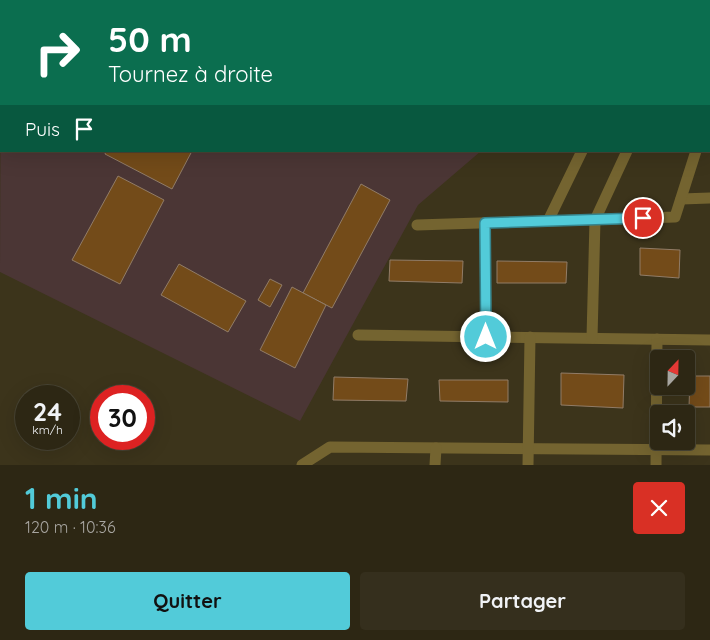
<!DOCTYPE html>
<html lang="fr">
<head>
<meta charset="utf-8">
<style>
  body { margin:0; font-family:Quicksand,sans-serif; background:#352f1d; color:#f1f3f6; height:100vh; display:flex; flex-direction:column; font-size:19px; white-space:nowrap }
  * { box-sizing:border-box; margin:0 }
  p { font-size:16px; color:#a7a5a0 }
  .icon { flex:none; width:28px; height:28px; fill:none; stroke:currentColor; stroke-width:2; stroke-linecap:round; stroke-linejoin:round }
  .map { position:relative; height:465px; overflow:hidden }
  .details { display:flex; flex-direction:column; background:#2d2714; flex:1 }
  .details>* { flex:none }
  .hud { position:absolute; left:0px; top:0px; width:710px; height:152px; box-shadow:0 5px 20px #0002,0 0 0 1px #484434; background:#0b6e4f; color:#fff; overflow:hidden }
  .needle { width:32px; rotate:22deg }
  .buttons { position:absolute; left:650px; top:350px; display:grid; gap:10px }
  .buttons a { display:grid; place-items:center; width:45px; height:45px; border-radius:5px; background:#2d2714; box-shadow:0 5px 20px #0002,0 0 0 1px #484434; font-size:25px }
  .speed { position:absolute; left:15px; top:385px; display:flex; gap:10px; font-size:25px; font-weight:700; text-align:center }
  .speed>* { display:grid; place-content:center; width:65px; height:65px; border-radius:50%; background:#2d2714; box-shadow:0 5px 20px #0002,0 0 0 1px #484434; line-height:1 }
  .speed small { font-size:12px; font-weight:400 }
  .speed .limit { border:8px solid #d22; background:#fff; color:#111 }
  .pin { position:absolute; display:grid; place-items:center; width:42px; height:42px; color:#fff; margin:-21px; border:2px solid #fff; border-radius:50%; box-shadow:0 1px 5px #0007 }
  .me { position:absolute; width:55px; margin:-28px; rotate:0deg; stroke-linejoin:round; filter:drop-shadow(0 0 4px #0008) }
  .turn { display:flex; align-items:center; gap:18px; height:105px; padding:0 25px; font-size:22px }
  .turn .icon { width:65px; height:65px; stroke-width:2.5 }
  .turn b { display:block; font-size:35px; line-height:42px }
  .then { display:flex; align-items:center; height:48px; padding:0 25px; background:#0003; gap:10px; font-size:19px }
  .round { display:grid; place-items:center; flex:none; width:52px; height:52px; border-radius:5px; background:#352f1d }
  .headline { display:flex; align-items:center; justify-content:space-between; height:85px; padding:0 25px }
  h1 { font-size:30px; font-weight:700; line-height:38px; color:#52cbd9 }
  .button { display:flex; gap:10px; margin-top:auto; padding:10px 25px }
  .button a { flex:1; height:58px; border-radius:5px; background:#52cbd9; color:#111; font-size:20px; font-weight:700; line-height:58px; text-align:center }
  .button a+a { background:#352f1d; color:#f1f3f6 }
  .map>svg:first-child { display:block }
  .education { fill:#4b3635 }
  .building { fill:#734b19; stroke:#917c67 }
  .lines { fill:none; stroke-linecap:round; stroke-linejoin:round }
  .street { stroke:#746430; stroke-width:11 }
  .route-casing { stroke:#35848d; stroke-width:12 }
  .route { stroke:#52cbd9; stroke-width:9 }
</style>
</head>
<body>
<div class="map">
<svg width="710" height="465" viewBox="0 0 710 465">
  <rect width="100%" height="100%" fill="#3c341b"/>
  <!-- education -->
  <g class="education">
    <path d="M6,0H401L404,1H5Z"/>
    <path d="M469,0H550L555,1H469Z"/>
    <path d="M1,8V151H481L418,205L300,421L0,272Z"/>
  </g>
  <!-- building -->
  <g class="building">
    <path d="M49,0H126L48,1Z"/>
    <path d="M198,0H223L225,1H197Z"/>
    <path d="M106,151H192L172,189L105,154Z"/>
    <path d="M118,176L164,200L120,284L72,260Z"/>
    <path d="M361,184L390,200L332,308L303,293Z"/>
    <path d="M640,248L680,250L679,278L640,275Z"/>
    <path d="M390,260L463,261L462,283L389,281Z"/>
    <path d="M497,261L567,262L566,283H497Z"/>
    <path d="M179,264L246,301L228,332L161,295Z"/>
    <path d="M270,279L282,285L270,307L258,300Z"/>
    <path d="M292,287L326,305L295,368L260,350Z"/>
    <path d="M561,373L624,375L623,408L561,405Z"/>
    <path d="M690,376H710V407H689Z"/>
    <path d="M334,377L408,379L406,401L333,400Z"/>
    <path d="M439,380H508V402L440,401Z"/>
  </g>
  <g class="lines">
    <!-- street -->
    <g class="street">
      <path d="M606,0L611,1"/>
      <path d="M710,25V52"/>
      <path d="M709,113L710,109"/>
      <path d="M681,199L710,198"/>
      <path d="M548,221L582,151"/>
      <path d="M485,223L486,337"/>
      <path d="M417,225L675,217L696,151"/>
      <path d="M358,335L710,340"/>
      <path d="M592,338L595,220L627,151"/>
      <path d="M302,465L330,447L710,450"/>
      <path d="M435,465L436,448"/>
      <path d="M528,465L530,337"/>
      <path d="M656,465L657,339"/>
    </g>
  </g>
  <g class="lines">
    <defs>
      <path id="route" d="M486,337L485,223L643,218"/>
    </defs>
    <!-- route casing -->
    <use href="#route" class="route-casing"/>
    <!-- route -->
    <use href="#route" class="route"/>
  </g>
</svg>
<div class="buttons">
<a><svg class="needle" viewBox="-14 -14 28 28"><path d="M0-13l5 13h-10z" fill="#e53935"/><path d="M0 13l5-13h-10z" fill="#a7a5a0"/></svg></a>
<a><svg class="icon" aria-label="sound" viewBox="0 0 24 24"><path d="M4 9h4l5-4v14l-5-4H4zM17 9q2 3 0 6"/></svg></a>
</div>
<div class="speed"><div>24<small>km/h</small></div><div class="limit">30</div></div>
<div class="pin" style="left:643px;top:218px;background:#d93025"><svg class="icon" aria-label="arrive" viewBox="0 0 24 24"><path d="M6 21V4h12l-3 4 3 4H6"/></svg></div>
<svg class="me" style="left:486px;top:337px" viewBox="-20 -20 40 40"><circle r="17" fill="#52cbd9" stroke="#fff" stroke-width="3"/><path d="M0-11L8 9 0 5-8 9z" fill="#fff"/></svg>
<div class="hud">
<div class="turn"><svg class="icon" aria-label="right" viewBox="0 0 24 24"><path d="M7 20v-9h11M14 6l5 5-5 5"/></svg><div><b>50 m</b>Tournez à droite</div></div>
<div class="then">Puis<svg class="icon" aria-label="arrive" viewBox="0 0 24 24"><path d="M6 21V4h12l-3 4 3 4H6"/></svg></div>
</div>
</div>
<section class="details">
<div class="headline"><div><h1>1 min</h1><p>120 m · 10:36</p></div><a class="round" style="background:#d93025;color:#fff"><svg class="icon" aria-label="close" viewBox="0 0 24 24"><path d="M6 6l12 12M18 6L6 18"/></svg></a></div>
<div class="button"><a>Quitter</a><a>Partager</a></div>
</section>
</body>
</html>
